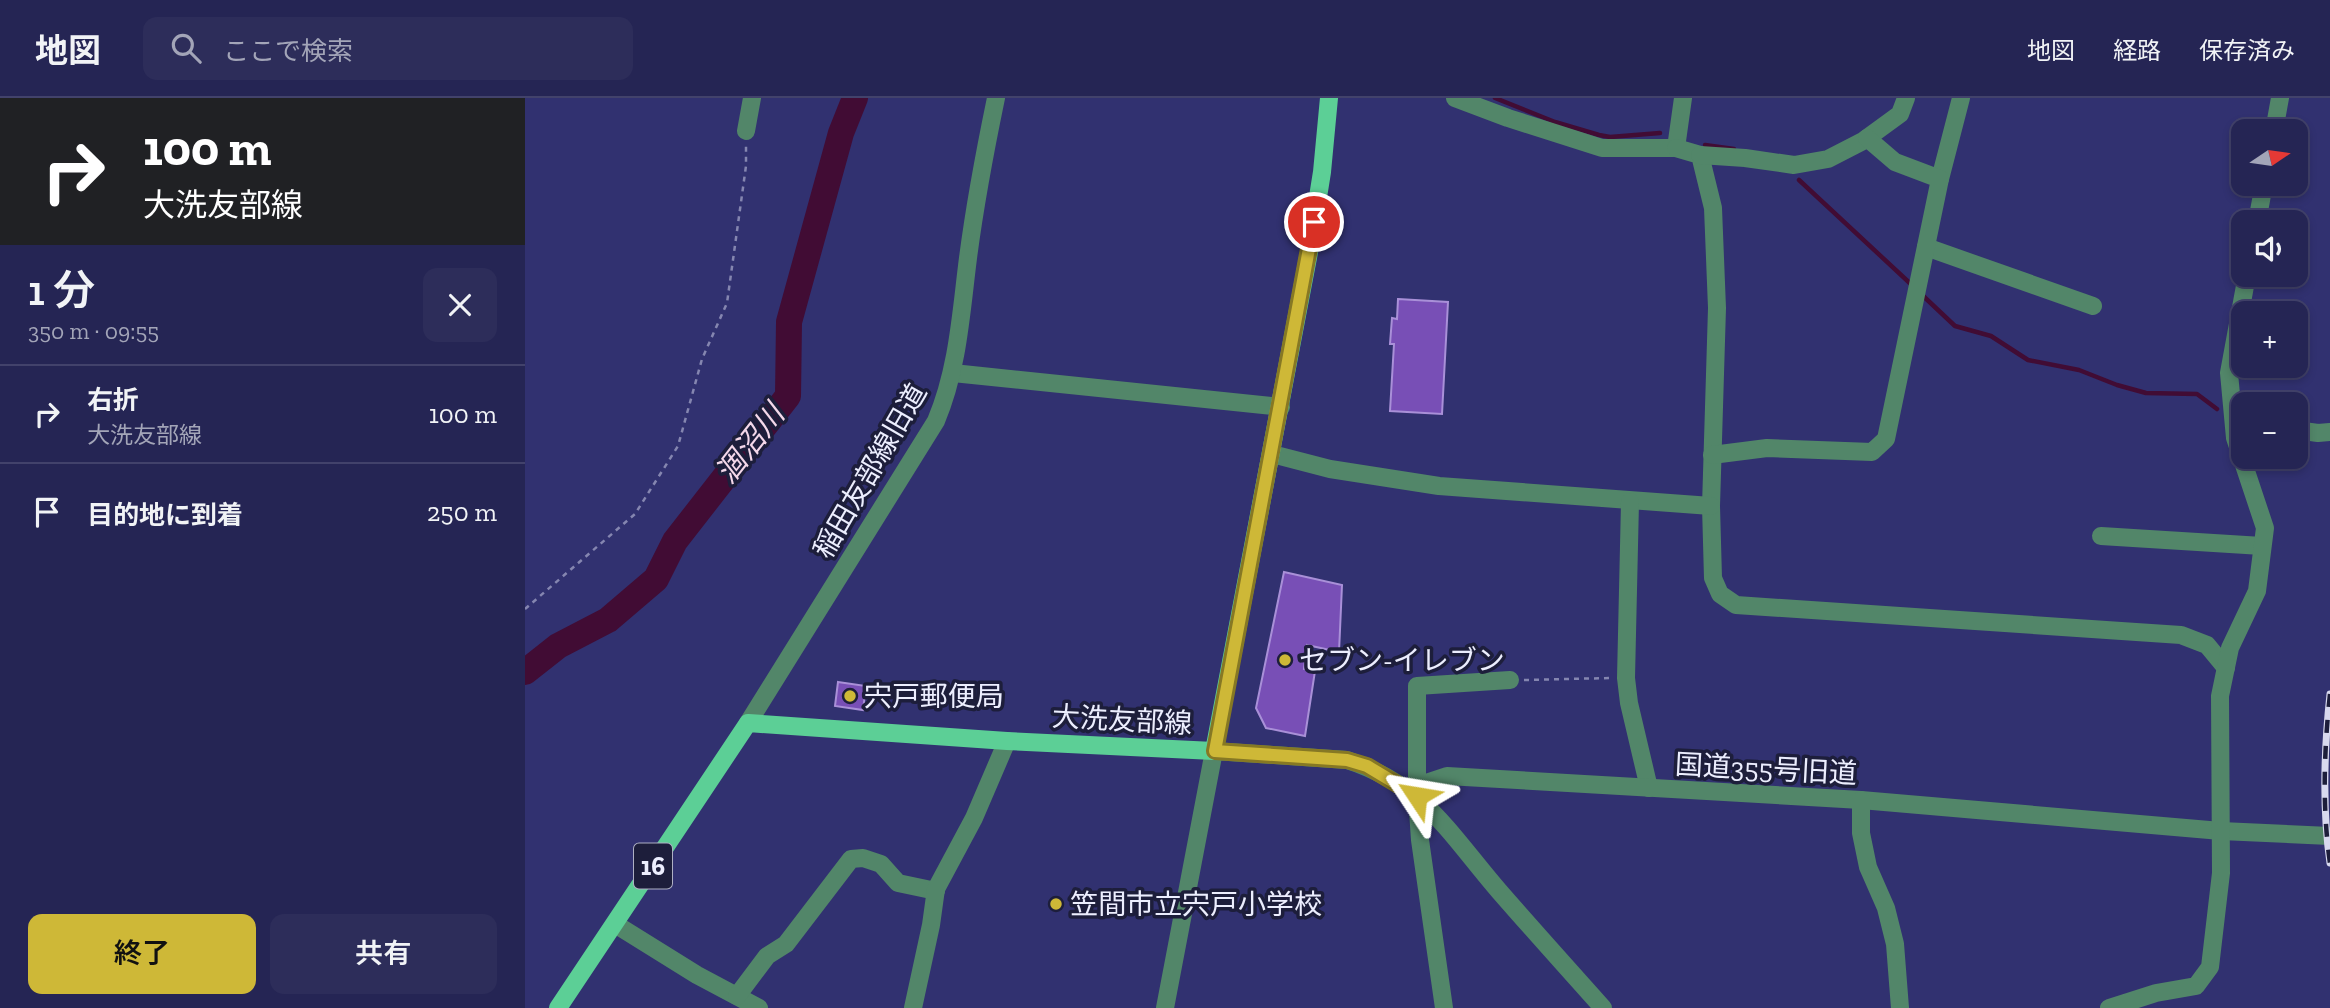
<!DOCTYPE html>
<html lang="ja">
<head>
<meta charset="utf-8">
<style>
  body { margin:0; font-family:"Zilla Slab","Noto Sans JP",serif; background:#2d2d5a; color:#f1f3f6; height:100vh; display:flex; flex-direction:column; font-size:26px; white-space:nowrap }
  * { box-sizing:border-box; margin:0 }
  p { font-size:23px; color:#a3a5b8 }
  .icon { flex:none; width:38px; height:38px; fill:none; stroke:currentColor; stroke-width:2; stroke-linecap:round; stroke-linejoin:round }
  .map { position:relative; flex:1; overflow:hidden }
  .drawer { display:flex; flex-direction:column; background:#252554; width:525px }
  .drawer>* { flex:none }
  .top-card { background:#202124; color:#fff; overflow:hidden }
  .needle { width:46px; rotate:77deg }
  .buttons { position:absolute; left:1706px; top:21px; display:grid; gap:14px }
  .buttons a { display:grid; place-items:center; width:77px; height:77px; border-radius:14px; background:#252554; box-shadow:0 4px 10px #0003,0 0 0 2px #42426b; font-size:35px }
  .pin { position:absolute; display:grid; place-items:center; width:60px; height:60px; color:#fff; margin:-30px; border:4px solid #fff; border-radius:50%; box-shadow:0 2px 7px #0007 }
  .me { position:absolute; width:77px; margin:-38px; rotate:303deg; stroke-linejoin:round; filter:drop-shadow(0 0 5px #0008) }
  .turn { display:flex; align-items:center; gap:24px; height:147px; padding:0 28px; font-size:32px }
  .turn .icon { width:91px; height:91px; stroke-width:2.5 }
  .turn b { display:block; font-size:49px; line-height:60px }
  .round { display:grid; place-items:center; flex:none; width:74px; height:74px; border-radius:14px; background:#2d2d5a }
  .head { display:flex; align-items:center; justify-content:space-between; height:119px; padding:0 28px }
  h1 { font-size:42px; font-weight:600; line-height:52px }
  .button { display:flex; gap:14px; margin-top:auto; padding:14px 28px }
  .button a { flex:1; height:80px; border-radius:14px; background:#ceb837; color:#111; font-size:28px; font-weight:600; line-height:80px; text-align:center }
  .button a+a { background:#2d2d5a; color:#f1f3f6 }
  ul { padding:0; list-style:none }
  li { display:flex; align-items:center; gap:21px; height:98px; padding:0 28px; border-top:2px solid #42426b }
  li div { flex:1 }
  li b { display:block; font-size:26px }
  li em { font-style:normal }
  header { display:flex; align-items:center; gap:42px; box-sizing:border-box; height:98px; padding:0 35px; background:#252554; border-bottom:2px solid #42426b }
  header strong { font-size:33px }
  nav { display:flex; gap:38px; margin-inline-start:auto; font-size:24px }
  .search { width:490px; height:63px; background:#2d2d5a; display:flex; align-items:center; gap:18px; box-sizing:border-box; padding:0 24px; border-radius:14px; color:#a3a5b8; font-size:26px }
  main { display:flex; flex:1; min-height:0 }
  .map>svg:first-child { display:block }
  .lines { fill:none; stroke-linecap:round; stroke-linejoin:round }
  .stream { stroke:#410c34; stroke-width:4.5 }
  .river { stroke:#410c34; stroke-width:26 }
  .building { fill:#784fb6; stroke:#a990d8; stroke-width:2 }
  .path { stroke:#8586b0; stroke-width:2.5; stroke-dasharray:5 5; stroke-linecap:butt }
  .minor { stroke:#528669; stroke-width:18 }
  .major { stroke:#5ccf96; stroke-width:18 }
  .rail-casing { stroke:#d8d9ef; stroke-width:7 }
  .rail { stroke:#1d1e3b; stroke-width:4.5; stroke-dasharray:13; stroke-linecap:butt }
  .route-casing { stroke:#867824; stroke-width:18 }
  .route { stroke:#ceb837; stroke-width:12 }
  .poi-dot { fill:#ceb837; stroke:#1d1e3b; stroke-width:2.5 }
  .labels { text-anchor:middle; dominant-baseline:central; stroke-width:7; stroke-linejoin:round; paint-order:stroke }
  .shield { fill:#1d1e3b; stroke:#aeb0c4; stroke-width:2 }
  .shield-label { font-size:26px; font-weight:bold; fill:#eceefe }
  .street-label { font-size:28px; fill:#eceefe; stroke:#1d1e3b }
  .poi-label { font-size:28px; fill:#eceefe; stroke:#1d1e3b; text-anchor:start }
  .water-label { font-size:30px; font-style:italic; fill:#f4d8ea; stroke:#1d1e3b }
</style>
</head>
<body>
<header>
<strong>地図</strong>
<div class="search"><svg class="icon" aria-label="search" viewBox="0 0 24 24"><circle cx="10" cy="10" r="6"/><path d="M15 15l6 6"/></svg>ここで検索</div>
<nav><a>地図</a><a>経路</a><a>保存済み</a></nav>
</header>
<main>
<section class="drawer">
<div class="top-card">
<div class="turn"><svg class="icon" aria-label="right" viewBox="0 0 24 24"><path d="M7 20v-9h11M14 6l5 5-5 5"/></svg><div><b>100 m</b>大洗友部線</div></div>
</div>
<div class="head"><div><h1>1 分</h1><p>350 m · 09:55</p></div><a class="round"><svg class="icon" aria-label="close" viewBox="0 0 24 24"><path d="M6 6l12 12M18 6L6 18"/></svg></a></div>
<ul>
<li><svg class="icon" aria-label="right" viewBox="0 0 24 24"><path d="M7 20v-9h11M14 6l5 5-5 5"/></svg><div><b>右折</b><p>大洗友部線</p></div><em>100 m</em></li>
<li><svg class="icon" aria-label="arrive" viewBox="0 0 24 24"><path d="M6 21V4h12l-3 4 3 4H6"/></svg><div><b>目的地に到着</b></div><em>250 m</em></li>
</ul>
<div class="button"><a>終了</a><a>共有</a></div>
</section>
<div class="map">
<svg width="1805" height="910" viewBox="0 0 1805 910">
  <rect width="100%" height="100%" fill="#313170"/>
  <g class="lines">
    <!-- stream -->
    <g class="stream">
      <path d="M970,0L1030,24L1074,37L1085,39L1135,35"/>
      <path d="M1180,47L1209,51"/>
      <path d="M1274,82L1389,189"/>
      <path d="M1395,195L1430,228L1466,238L1503,262L1554,272L1592,287L1621,295L1672,296L1692,311"/>
    </g>
    <!-- river -->
    <path class="river" d="M0,574L33,548L83,522L131,481L150,443L263,298L264,224L316,35L330,0"/>
  </g>
  <!-- building -->
  <g class="building">
    <path d="M873,201L923,204L917,316L865,313L869,246H865L867,220L872,221Z"/>
    <path d="M759,474L817,487L814,554L782,547L779,571L790,573L780,638L741,630L731,610Z"/>
    <path d="M313,584L341,588L338,612L310,608Z"/>
  </g>
  <g class="lines">
    <!-- path -->
    <g class="path">
      <path d="M0,511L110,416L153,348L177,261L202,205L221,68V48"/>
      <path d="M999,582L1086,580"/>
    </g>
    <!-- minor -->
    <g class="minor">
      <path d="M930,0L983,20L1077,50H1151L1158,0"/>
      <path d="M221,33L227,0"/>
      <path d="M1749,33L1755,0"/>
      <path d="M1151,50L1175,57L1188,110L1192,210L1186,408L1188,480L1195,496L1211,507L1656,537L1682,547L1701,570"/>
      <path d="M1175,57L1220,60L1269,67L1303,61L1338,43L1375,16L1381,0"/>
      <path d="M1415,81L1436,0"/>
      <path d="M1732,124L1739,86"/>
      <path d="M1401,149L1568,208"/>
      <path d="M428,275L756,309"/>
      <path d="M1771,332L1793,335L1805,334"/>
      <path d="M747,356L805,371L914,388L1186,408"/>
      <path d="M1187,357L1242,350L1347,354L1361,341L1415,81L1370,64L1342,40"/>
      <path d="M1105,404L1101,580L1104,605L1124,690"/>
      <path d="M1576,438L1737,448"/>
      <path d="M223,625L411,323C433,271 436,215 443,160C450,106 460,53 471,0"/>
      <path d="M892,698L904,684L922,678L1336,702L1696,733L1805,738"/>
      <path d="M1336,702V735L1343,769L1361,810L1370,846L1375,910"/>
      <path d="M90,826L172,877L234,910"/>
      <path d="M212,898L242,858L261,846L326,761L338,760L356,766L373,785L411,793"/>
      <path d="M388,910L406,827L411,791L449,720L482,643"/>
      <path d="M640,910L689,653L822,662C899,687 924,735 974,793C1008,832 1043,871 1078,910"/>
      <path d="M919,910L895,742L892,698V588L985,582"/>
      <path d="M1584,910L1631,895L1671,888L1685,869L1696,775L1695,598L1705,550L1732,493L1740,430L1710,340L1704,275L1722,177"/>
    </g>
    <!-- major -->
    <path class="major" d="M33,910L223,625L482,643L689,653L785,149L797,74L804,0"/>
    <defs>
      <path id="rail" d="M1805,596C1799,652 1797,709 1805,765"/>
    </defs>
    <!-- rail casing -->
    <use href="#rail" class="rail-casing"/>
    <!-- rail -->
    <use href="#rail" class="rail"/>
  </g>
  <g class="lines">
    <defs>
      <path id="route" d="M789,124L690,653L822,662L842,668L892,698"/>
    </defs>
    <!-- route casing -->
    <use href="#route" class="route-casing"/>
    <!-- route -->
    <use href="#route" class="route"/>
  </g>
  <!-- markers -->
  <g class="poi-dot">
    <circle cx="760" cy="562" r="7"/>
    <circle cx="325" cy="598" r="7"/>
    <circle cx="531" cy="806" r="7"/>
  </g>
  <g class="labels">
    <!-- shield labels -->
    <rect class="shield" x="109" y="745.5" width="38" height="45" rx="5"/>
    <g class="shield-label">
      <text x="128" y="768">16</text>
    </g>
    <!-- street labels -->
    <g class="street-label">
      <text transform="translate(345 373) rotate(-60)">稲田友部線旧道</text>
      <text transform="translate(597 622) rotate(3)">大洗友部線</text>
      <text transform="translate(1241 671) rotate(3)">国道355号旧道</text>
    </g>
    <!-- poi labels -->
    <g class="poi-label">
      <text x="774" y="562">セブン-イレブン</text>
      <text x="339" y="598">宍戸郵便局</text>
      <text x="545" y="806">笠間市立宍戸小学校</text>
    </g>
    <!-- water labels -->
    <g class="water-label">
      <text transform="translate(225 346) rotate(-52)">涸沼川</text>
    </g>
  </g>
</svg>
<div class="buttons">
<a><svg class="needle" viewBox="-14 -14 28 28"><path d="M0-13l5 13h-10z" fill="#e53935"/><path d="M0 13l5-13h-10z" fill="#a3a5b8"/></svg></a>
<a><svg class="icon" aria-label="sound" viewBox="0 0 24 24"><path d="M4 9h4l5-4v14l-5-4H4zM17 9q2 3 0 6"/></svg></a>
<a>+</a>
<a>−</a>
</div>
<div class="pin" style="left:789px;top:124px;background:#d93025"><svg class="icon" aria-label="arrive" viewBox="0 0 24 24"><path d="M6 21V4h12l-3 4 3 4H6"/></svg></div>
<svg class="me" style="left:892px;top:698px" viewBox="-20 -20 40 40"><path d="M0-17L14 15 0 8-14 15z" fill="#ceb837" stroke="#fff" stroke-width="4"/></svg>
</div>
</main>
</body>
</html>
